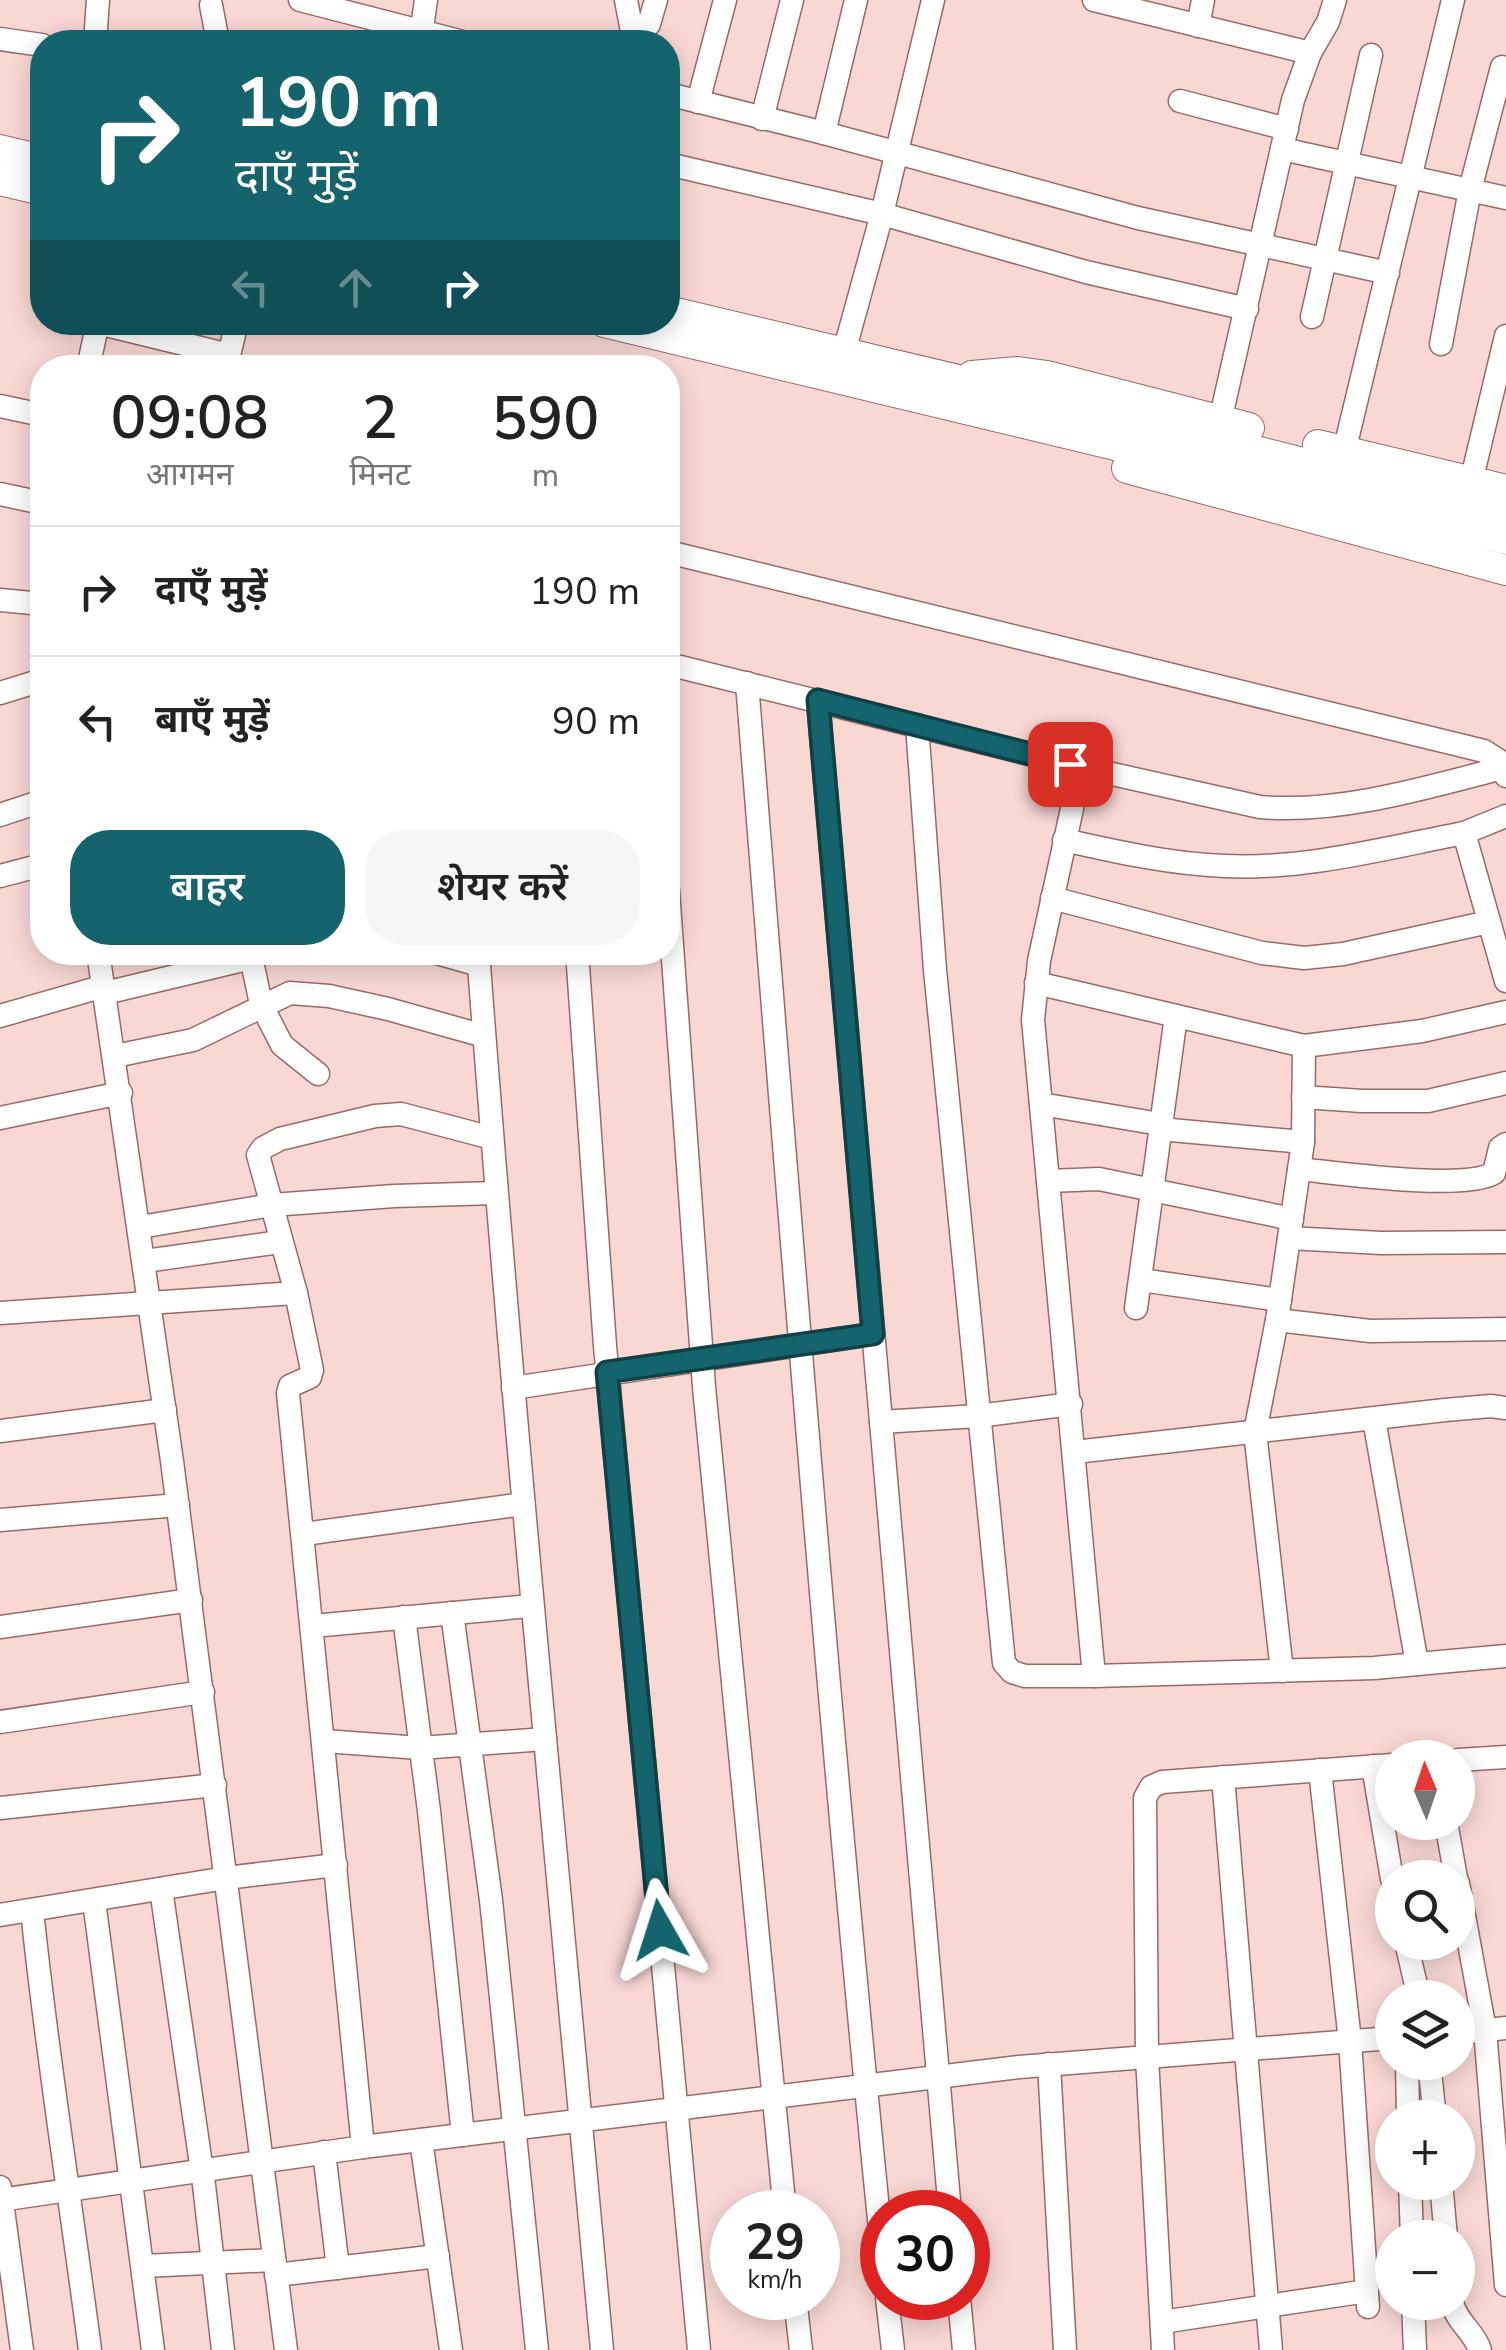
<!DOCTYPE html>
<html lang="hi">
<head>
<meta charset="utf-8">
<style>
  body { margin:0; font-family:"Nunito Sans","Noto Sans Devanagari",sans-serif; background:#f6f6f6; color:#222; height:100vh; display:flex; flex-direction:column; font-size:38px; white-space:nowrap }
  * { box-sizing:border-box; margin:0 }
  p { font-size:32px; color:#767676 }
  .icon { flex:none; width:55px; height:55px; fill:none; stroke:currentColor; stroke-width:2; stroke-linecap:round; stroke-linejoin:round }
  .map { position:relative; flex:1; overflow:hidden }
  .panel { position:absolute; left:30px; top:355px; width:650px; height:610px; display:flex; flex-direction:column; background:#fff; border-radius:40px; box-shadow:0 5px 25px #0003 }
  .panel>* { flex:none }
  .top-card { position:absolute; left:30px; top:30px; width:650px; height:305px; border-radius:40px; box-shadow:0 5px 25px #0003; background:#15636c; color:#fff; overflow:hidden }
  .needle { width:65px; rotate:358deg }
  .tools { position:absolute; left:1375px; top:1740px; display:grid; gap:20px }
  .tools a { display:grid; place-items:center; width:100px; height:100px; border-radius:50%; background:#fff; box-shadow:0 5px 25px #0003; font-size:50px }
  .speed { position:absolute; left:710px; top:2190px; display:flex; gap:20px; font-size:50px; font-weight:700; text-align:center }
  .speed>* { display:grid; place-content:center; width:130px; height:130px; border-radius:50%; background:#fff; box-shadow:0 5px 25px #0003; line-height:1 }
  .speed small { font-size:25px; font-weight:400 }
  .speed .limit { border:15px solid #d22; background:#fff; color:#111 }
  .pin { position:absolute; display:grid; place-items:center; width:85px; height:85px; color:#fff; margin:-42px; border-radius:20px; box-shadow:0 5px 15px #0006 }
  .me { position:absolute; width:110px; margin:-55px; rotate:354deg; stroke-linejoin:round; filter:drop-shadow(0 0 8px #0008) }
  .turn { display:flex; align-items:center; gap:35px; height:210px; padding:0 40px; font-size:45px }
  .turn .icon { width:130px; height:130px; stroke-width:2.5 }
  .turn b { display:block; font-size:70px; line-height:85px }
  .lanes { display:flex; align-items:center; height:95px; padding:0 40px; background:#0003; justify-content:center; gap:50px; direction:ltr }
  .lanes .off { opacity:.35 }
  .eta { display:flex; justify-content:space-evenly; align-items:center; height:170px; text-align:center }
  .eta b { font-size:60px; font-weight:600; line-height:70px }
  .action { display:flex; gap:20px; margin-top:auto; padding:20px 40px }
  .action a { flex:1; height:115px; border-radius:40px; background:#15636c; color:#fff; font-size:40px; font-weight:600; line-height:115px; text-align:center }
  .action a+a { background:#f6f6f6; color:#222 }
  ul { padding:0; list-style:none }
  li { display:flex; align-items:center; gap:30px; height:130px; padding:0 40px; border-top:2px solid #e0e0e0 }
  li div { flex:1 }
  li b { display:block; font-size:38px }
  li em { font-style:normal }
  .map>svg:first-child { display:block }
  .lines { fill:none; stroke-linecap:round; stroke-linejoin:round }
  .street-casing { stroke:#996a64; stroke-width:25 }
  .secondary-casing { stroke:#996a64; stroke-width:32 }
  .street { stroke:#fff; stroke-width:22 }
  .secondary { stroke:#fff; stroke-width:30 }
  .route-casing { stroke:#0e4046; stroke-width:25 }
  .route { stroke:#15636c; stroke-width:18 }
</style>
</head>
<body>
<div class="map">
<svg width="1506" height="2350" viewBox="0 0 1506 2350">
  <rect width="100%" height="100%" fill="#f9d8d4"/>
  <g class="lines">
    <defs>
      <g id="street">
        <path d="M300,0L463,42"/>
        <path d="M626,0L634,42"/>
        <path d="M1094,0L1310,53L1328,22L1335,0"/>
        <path d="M211,5L218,42"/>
        <path d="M1198,26L1203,0"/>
        <path d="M0,39L42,45"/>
        <path d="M95,42L98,0"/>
        <path d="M420,42L426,0"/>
        <path d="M635,42L649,24L656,0"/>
        <path d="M668,94L824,133L1138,218L1388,273"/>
        <path d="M1180,101L1287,129"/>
        <path d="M698,102L725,0"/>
        <path d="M762,119L792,0"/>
        <path d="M824,133L856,0"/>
        <path d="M1282,149L1506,198"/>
        <path d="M668,164L882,214L1086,272L1247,309"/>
        <path d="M1312,317L1371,55"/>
        <path d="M98,323L229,355"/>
        <path d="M1441,344L1470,190L1502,67"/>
        <path d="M844,352L882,214L933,0"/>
        <path d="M88,368L98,322"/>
        <path d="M226,368L237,322"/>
        <path d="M0,406L42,415"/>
        <path d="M1220,421L1293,100L1310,53"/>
        <path d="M1344,452L1453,0"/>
        <path d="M1471,482L1506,336"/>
        <path d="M0,494L42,503"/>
        <path d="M668,552L1484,751L1498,760L1506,776"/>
        <path d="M0,600L42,604"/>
        <path d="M668,664L1081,767L1260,807C1340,814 1429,787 1506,767"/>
        <path d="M747,683C789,1205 829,1728 882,2249"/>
        <path d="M0,693L42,680"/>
        <path d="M818,700L950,2212"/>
        <path d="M917,725L935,970L1004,1663L1012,1672L1025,1676H1094L1374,1668L1506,1656"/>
        <path d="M1081,767L1039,961L1033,1020L1094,1676"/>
        <path d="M0,815L42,801"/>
        <path d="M1506,816L1464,833L1506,981"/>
        <path d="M1064,840C1117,852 1171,864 1225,866C1304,870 1386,848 1464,833"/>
        <path d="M0,876L42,865"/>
        <path d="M668,890L704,1387L785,2212"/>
        <path d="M1052,898L1262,953L1304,958L1343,954L1489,922"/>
        <path d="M98,952L172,1461L286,2350"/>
        <path d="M250,952L261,1004L282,1045L318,1074"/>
        <path d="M433,952L479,965"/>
        <path d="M478,952C513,1419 559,1884 602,2350"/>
        <path d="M577,952L605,1346L699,2350"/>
        <path d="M1036,983L1304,1046"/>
        <path d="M105,993L251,958"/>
        <path d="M0,1016L104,986"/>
        <path d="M115,1056L193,1040L290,993L329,996L388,1009L484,1036"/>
        <path d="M1303,1097L1362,1101H1428L1506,1083"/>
        <path d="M1041,1104L1160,1124L1171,1130L1303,1142"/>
        <path d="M0,1118L121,1093"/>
        <path d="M1299,1169C1339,1173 1463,1191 1494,1173L1500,1148L1506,1144"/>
        <path d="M1048,1181L1099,1179L1292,1219"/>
        <path d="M140,1227L272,1205L394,1196L496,1193"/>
        <path d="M1289,1238L1381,1243L1506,1242"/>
        <path d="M145,1261L280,1242"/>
        <path d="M1141,1280L1280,1300"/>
        <path d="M296,1293L258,1155L263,1148L280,1139L375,1116L401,1114L492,1138"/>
        <path d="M1136,1308L1176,1016"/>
        <path d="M0,1313L296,1293L312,1370L310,1377L290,1386L288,1393L363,2147"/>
        <path d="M1277,1320L1303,1142L1304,1046L1422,1031L1506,1012"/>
        <path d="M513,1388L873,1334"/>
        <path d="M1374,1419L1417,1664"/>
        <path d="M881,1422L978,1416L1071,1404"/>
        <path d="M0,1431L165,1410"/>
        <path d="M1075,1452L1445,1410L1491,1406L1506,1408"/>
        <path d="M0,1520L178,1505"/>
        <path d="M304,1534L523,1504"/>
        <path d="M452,1613L491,1900L537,2350"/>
        <path d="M404,1617L429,1811L463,2135"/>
        <path d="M313,1626L530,1606"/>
        <path d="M0,1627L191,1600"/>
        <path d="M1282,1671L1255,1432L1277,1320L1370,1331L1506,1329"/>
        <path d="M0,1722L203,1692"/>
        <path d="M324,1741L420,1748L545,1739"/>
        <path d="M1458,1760L1506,1757"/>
        <path d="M1373,1766L1392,1879"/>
        <path d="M1320,1770L1350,2041L1368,2307"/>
        <path d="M1223,1777L1271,2350"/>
        <path d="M0,1808L215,1785"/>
        <path d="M1446,1822L1456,1878"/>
        <path d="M1458,1883L1485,2030L1506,2285"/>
        <path d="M161,1889L204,2185L223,2350"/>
        <path d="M94,1901L153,2350"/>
        <path d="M32,1910C47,2057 71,2203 90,2350"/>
        <path d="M0,1915L226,1878L336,1865"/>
        <path d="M1406,1942L1419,1998"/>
        <path d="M1458,2033L1506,2028"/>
        <path d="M1407,2062L1408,2118"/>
        <path d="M1429,2062L1435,2118"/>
        <path d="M1049,2064L1065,2350"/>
        <path d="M421,2140L451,2350"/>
        <path d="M324,2152L338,2268"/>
        <path d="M1410,2182L1412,2238"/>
        <path d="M1441,2182L1446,2238"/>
        <path d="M0,2187L22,2350"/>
        <path d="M0,2200L363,2147L1019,2067L1392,2038"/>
        <path d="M143,2266L274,2260"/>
        <path d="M276,2275L438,2256"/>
        <path d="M795,2298L801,2350"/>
        <path d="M887,2298L893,2350"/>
        <path d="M959,2298L964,2350"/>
        <path d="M1413,2302L1415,2350"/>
        <path d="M1452,2302C1456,2322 1474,2331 1480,2350"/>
        <path d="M1162,2322L1367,2291"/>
        <path d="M1163,2350L1147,2057L1145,1798L1151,1787L1162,1782L1392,1765"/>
      </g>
      <g id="secondary">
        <path d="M0,150L42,160"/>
        <path d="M0,180L42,190"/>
        <path d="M668,311L1231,445L1506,514"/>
        <path d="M604,322L1506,539"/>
        <path d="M972,376L1018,372L1047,376L1249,428"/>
        <path d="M1318,445L1506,490"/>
        <path d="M1127,468L1506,570"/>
      </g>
    </defs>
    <!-- street casing -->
    <use href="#street" class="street-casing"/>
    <!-- secondary casing -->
    <use href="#secondary" class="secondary-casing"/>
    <!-- street -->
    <use href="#street" class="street"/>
    <!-- secondary -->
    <use href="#secondary" class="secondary"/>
  </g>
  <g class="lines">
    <defs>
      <path id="route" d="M660,1930L607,1372L873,1334L818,700L1070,764"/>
    </defs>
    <!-- route casing -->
    <use href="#route" class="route-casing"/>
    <!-- route -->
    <use href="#route" class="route"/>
  </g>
</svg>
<div class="tools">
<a><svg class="needle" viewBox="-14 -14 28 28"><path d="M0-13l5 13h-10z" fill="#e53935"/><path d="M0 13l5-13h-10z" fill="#767676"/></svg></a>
<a><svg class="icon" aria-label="search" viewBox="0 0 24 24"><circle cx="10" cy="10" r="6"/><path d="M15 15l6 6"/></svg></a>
<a><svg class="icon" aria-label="layers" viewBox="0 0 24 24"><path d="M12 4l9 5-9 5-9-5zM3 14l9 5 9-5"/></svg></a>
<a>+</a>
<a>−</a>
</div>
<div class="speed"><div>29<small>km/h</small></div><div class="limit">30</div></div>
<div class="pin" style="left:1070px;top:764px;background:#d93025"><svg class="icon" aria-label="arrive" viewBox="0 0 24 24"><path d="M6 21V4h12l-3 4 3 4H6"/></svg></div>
<svg class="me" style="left:660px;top:1930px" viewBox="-20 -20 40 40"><path d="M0-17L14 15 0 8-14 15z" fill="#15636c" stroke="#fff" stroke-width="4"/></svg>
<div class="top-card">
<div class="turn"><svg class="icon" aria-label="right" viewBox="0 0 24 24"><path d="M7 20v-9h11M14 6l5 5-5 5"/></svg><div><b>190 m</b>दाएँ मुड़ें</div></div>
<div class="lanes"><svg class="icon off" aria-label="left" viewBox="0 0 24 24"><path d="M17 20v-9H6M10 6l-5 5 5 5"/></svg><svg class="icon off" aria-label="ahead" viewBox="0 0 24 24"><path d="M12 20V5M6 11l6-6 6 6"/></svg><svg class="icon" aria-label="right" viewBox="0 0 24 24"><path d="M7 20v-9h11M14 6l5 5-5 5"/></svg></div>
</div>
<section class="panel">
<div class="eta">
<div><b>09:08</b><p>आगमन</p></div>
<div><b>2</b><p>मिनट</p></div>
<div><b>590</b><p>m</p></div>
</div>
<ul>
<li><svg class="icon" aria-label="right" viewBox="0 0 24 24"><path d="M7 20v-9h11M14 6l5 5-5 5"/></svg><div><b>दाएँ मुड़ें</b></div><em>190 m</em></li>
<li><svg class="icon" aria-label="left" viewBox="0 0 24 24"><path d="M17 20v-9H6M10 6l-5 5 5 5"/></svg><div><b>बाएँ मुड़ें</b></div><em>90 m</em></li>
</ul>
<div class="action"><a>बाहर</a><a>शेयर करें</a></div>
</section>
</div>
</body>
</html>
